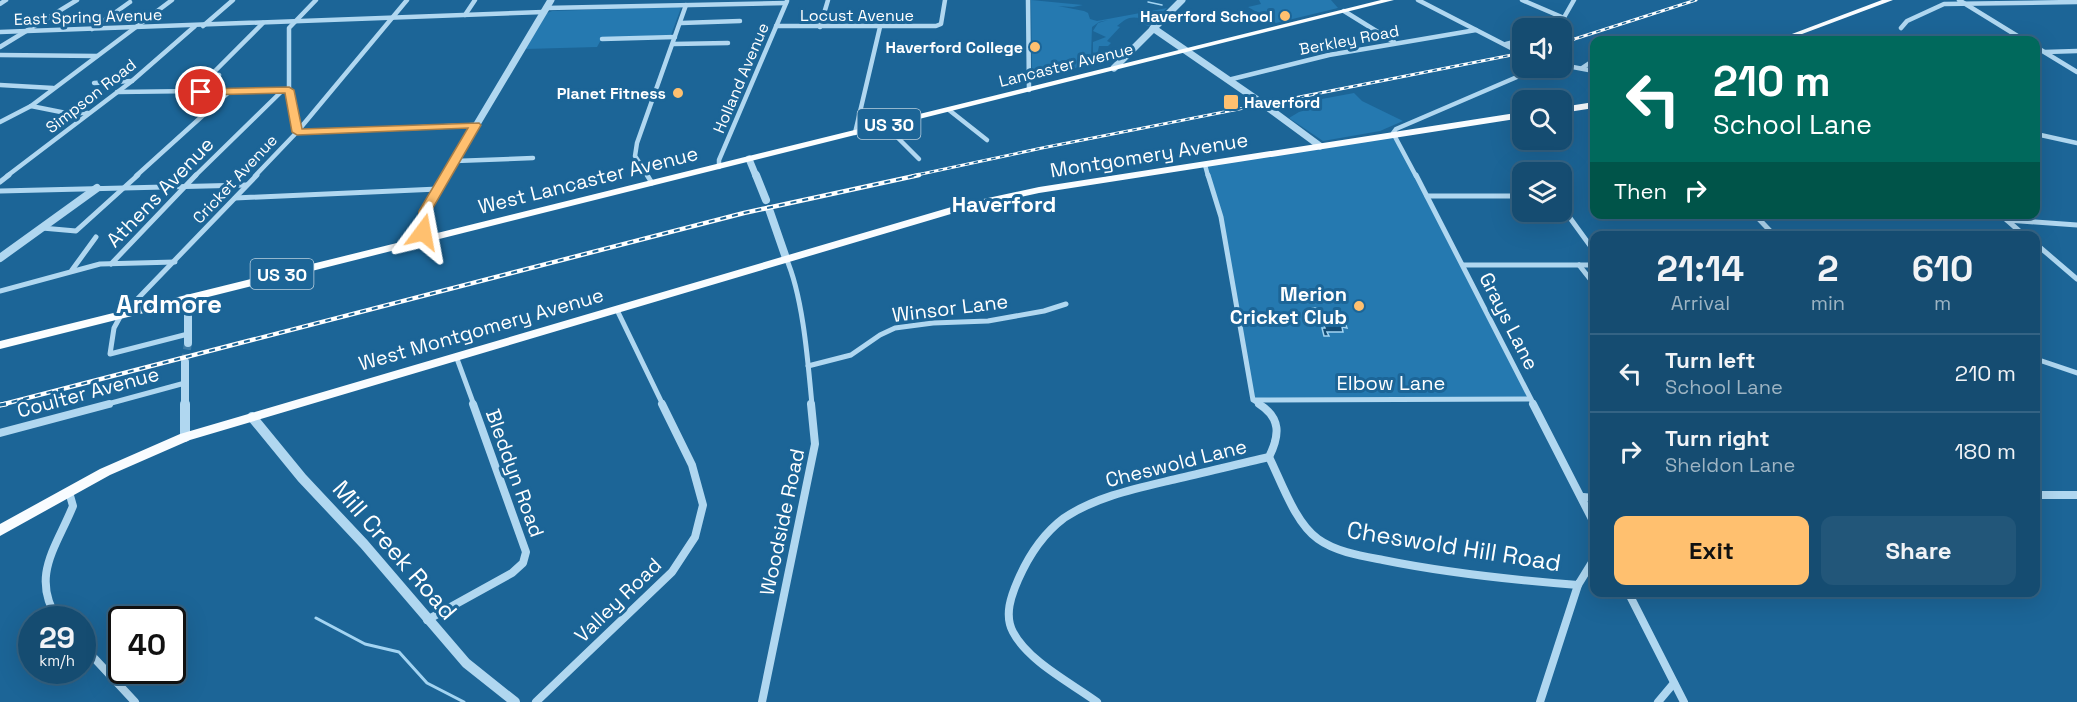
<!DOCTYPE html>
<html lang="en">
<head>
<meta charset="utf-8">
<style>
  body { margin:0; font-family:"Space Grotesk",sans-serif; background:#225679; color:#f1f3f6; height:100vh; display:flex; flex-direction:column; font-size:22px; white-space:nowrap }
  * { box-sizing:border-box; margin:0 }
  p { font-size:20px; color:#9db4c3 }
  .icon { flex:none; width:33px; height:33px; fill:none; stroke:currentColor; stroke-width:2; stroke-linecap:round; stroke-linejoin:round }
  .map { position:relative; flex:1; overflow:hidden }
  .details { position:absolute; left:1590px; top:231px; width:450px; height:366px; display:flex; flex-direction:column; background:#154c71; border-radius:12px; box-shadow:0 6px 24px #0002,0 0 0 2px #346384 }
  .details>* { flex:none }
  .hud { position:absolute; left:1590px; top:36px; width:450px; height:183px; border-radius:12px; box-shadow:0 6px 24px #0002,0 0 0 2px #346384; background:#00695c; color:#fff; overflow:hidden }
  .tools { position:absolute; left:1512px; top:18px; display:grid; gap:12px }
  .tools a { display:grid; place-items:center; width:60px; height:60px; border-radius:12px; background:#154c71; box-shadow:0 6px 24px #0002,0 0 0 2px #346384; font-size:30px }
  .speed { position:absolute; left:18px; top:606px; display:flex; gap:12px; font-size:30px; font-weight:700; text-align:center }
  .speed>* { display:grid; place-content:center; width:78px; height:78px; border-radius:50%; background:#154c71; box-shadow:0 6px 24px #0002,0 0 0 2px #346384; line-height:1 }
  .speed small { font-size:15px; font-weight:400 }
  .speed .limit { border:3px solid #111; border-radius:9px; background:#fff; color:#111 }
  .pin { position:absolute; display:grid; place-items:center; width:51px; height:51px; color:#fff; margin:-26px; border:3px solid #fff; border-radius:50%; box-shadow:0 2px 6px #0007 }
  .me { position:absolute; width:66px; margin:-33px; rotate:13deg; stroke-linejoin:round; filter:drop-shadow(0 0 4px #0008) }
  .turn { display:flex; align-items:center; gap:21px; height:126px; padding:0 24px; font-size:27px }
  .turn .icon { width:78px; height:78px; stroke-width:2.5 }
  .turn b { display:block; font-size:42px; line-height:51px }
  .then { display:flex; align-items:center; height:57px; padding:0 24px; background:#0003; gap:12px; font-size:22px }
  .eta { display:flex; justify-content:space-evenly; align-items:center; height:102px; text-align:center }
  .eta b { font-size:36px; font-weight:700; line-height:42px }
  .primary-button { display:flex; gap:12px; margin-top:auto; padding:12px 24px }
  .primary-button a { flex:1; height:69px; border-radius:12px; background:#ffc06f; color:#111; font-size:24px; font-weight:700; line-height:69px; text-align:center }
  .primary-button a+a { background:#225679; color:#f1f3f6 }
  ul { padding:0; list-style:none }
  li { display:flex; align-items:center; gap:18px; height:78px; padding:0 24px; border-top:2px solid #346384 }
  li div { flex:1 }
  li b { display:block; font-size:22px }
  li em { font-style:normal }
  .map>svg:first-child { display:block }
  .green { fill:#2579b0 }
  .water { fill:#134c75; stroke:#a3d4f2; stroke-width:1.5 }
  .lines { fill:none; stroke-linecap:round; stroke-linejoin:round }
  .stream-far1 { stroke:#a3d4f2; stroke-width:1.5 }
  .stream { stroke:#a3d4f2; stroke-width:3 }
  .minor-tunnel { stroke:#3e7ca7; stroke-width:4.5; stroke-dasharray:4.5 2; stroke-linecap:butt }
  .tertiary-tunnel { stroke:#3e7ca7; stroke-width:8; stroke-dasharray:8 4.5; stroke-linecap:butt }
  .minor-far2 { stroke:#b0d7f0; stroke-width:4.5 }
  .minor-far1 { stroke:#b0d7f0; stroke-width:5 }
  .minor { stroke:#b0d7f0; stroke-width:8 }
  .tertiary-far2 { stroke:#b0d7f0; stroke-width:7 }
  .tertiary-far1 { stroke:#b0d7f0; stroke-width:8 }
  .tertiary { stroke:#b0d7f0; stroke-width:10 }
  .primary { fill:#f9fcff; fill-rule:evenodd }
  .trunk { fill:#fcfeff; fill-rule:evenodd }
  .rail-far2-casing { stroke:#fff; stroke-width:3 }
  .rail-far1-casing { stroke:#fff; stroke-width:4.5 }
  .rail-casing { stroke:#fff; stroke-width:5 }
  .rail-far2 { stroke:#1c6597; stroke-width:1.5; stroke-dasharray:4.5; stroke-linecap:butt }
  .rail-far1 { stroke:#1c6597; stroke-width:2; stroke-dasharray:6; stroke-linecap:butt }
  .rail { stroke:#1c6597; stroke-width:3; stroke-dasharray:8; stroke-linecap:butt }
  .route { fill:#ffc06f; stroke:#a67d48; stroke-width:1.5 }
  .poi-dot { fill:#ffc06f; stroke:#1c6597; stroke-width:2 }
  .labels { text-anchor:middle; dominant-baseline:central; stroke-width:6; stroke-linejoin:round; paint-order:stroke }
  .far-street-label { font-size:16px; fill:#fff; stroke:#1c6597 }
  .far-poi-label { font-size:16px; font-weight:bold; fill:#fff; stroke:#1c6597; text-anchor:end }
  .shield { fill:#1c6597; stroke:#bbd1e0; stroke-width:1.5 }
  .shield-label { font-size:18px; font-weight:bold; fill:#fff }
  .street-label { font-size:20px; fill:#fff; stroke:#1c6597 }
  .poi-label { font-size:20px; font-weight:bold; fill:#fff; stroke:#1c6597; text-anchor:end }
  .quarter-label { font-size:22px; font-weight:bold; fill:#fff; stroke:#1c6597 }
  .near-street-label { font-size:24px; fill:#fff; stroke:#1c6597 }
  .district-label { font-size:26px; font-weight:bold; fill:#fff; stroke:#1c6597 }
</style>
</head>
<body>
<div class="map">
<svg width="2077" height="702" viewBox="0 0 2077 702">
  <rect width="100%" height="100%" fill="#1c6597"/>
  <!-- green -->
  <g class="green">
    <path d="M1031,0L1083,5L1073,7L1058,6L1084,11L1088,13L1090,19L1097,21L1167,8L1149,26L1141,24L1144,21L1139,20L1140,18C1129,16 1125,19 1117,26L1120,27L1107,41L1111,43L1108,46H1099L1098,51L1120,54L1114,60L1103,61L1093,54V42L1106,37L1093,31L1098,23L1108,20L1099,22L1092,27L1091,56L1095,60L1079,65L1076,68L1046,74L1033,71L1032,68Z"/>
    <path d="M1259,0H1331L1338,8L1276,23L1248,7L1261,4Z"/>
    <path d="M678,7L681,8L671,35L602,38L597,47L525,49L547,13L552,11Z"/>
    <path d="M1354,93L1362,101L1403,121L1380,131L1323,141L1289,118L1299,112L1317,107L1311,101Z"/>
    <path d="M1394,135L1530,399L1253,400L1221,217L1205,165Z"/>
  </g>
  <!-- water -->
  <path class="water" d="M1311,308H1319L1321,316L1338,315L1341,326L1340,315H1342L1347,328L1342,327L1343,332H1327L1329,336H1324L1322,328H1325L1322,318L1314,317Z"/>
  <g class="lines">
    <!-- stream-far1 -->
    <path class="stream-far1" d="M1148,2L1162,5"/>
    <!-- stream -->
    <path class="stream" d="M316,618L365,644L399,652L427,683L464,702"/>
    <!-- minor-tunnel -->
    <path class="minor-tunnel" d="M1513,49L1522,54"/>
    <!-- tertiary-tunnel -->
    <path class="tertiary-tunnel" d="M185,362L188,343"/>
    <!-- minor-far2 -->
    <g class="minor-far2">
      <path d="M316,0L289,28V90L297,132L475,125"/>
      <path d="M1028,0L1029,90"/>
      <path d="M1418,0L1513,49"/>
      <path d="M1522,0L1564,18"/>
      <path d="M1959,0L2024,40"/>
      <path d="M0,4L6,0"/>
      <path d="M546,8L786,3"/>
      <path d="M1344,11L1394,42"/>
      <path d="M465,15L475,0"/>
      <path d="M681,23L740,21"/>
      <path d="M203,26L233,0"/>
      <path d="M776,26H936L941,24L945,0"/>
      <path d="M820,27L828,0"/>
      <path d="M1558,28L1574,0"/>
      <path d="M1901,28L1907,21L1944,4L2077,2"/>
      <path d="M92,29L130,2"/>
      <path d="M0,32L543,12"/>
      <path d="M602,39L675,37"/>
      <path d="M673,44L728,43"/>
      <path d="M1506,44L1522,40"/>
      <path d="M0,47L77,0"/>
      <path d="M2036,47L2077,72"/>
      <path d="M2045,52L2077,51"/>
      <path d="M0,55L97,56"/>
      <path d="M1562,65L1594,71"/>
      <path d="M1582,68L1594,60"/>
      <path d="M1228,80L1329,55L1476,30"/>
      <path d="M94,83L132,81"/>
      <path d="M0,85L53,88"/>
      <path d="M201,91L219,75L212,74L263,23"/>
      <path d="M117,92L283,90"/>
      <path d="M31,106L66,113H88"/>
      <path d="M949,110L987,140"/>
      <path d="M0,122L31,106L172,0"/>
      <path d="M885,125L919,159"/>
      <path d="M855,133L880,27"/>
      <path d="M2036,134L2077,143"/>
      <path d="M455,161L533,158"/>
      <path d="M1205,165L1208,176"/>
      <path d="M719,167V160L787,1"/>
      <path d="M7,176L132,81L195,26"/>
      <path d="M136,176L230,91"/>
      <path d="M195,176L283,90"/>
      <path d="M255,176L297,132L407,0"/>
      <path d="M648,176L635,156L637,143L686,5"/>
      <path d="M1416,176L1393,133L1396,129L1538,68"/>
    </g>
    <!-- minor-far1 -->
    <g class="minor-far1">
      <path d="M647,175L652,183"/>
      <path d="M1208,175L1221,217L1253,400L1261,405"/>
      <path d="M1416,175L1534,405"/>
      <path d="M0,182L9,175"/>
      <path d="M0,191L247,185"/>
      <path d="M1427,196H1522"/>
      <path d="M235,198L438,189"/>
      <path d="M1562,207L1594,251"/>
      <path d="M1754,214L1775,236"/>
      <path d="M2000,214L2025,236"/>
      <path d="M2007,220L2077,225"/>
      <path d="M42,228L76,231L138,175"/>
      <path d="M2036,244L2077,279"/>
      <path d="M786,258C803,296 808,362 812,405"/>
      <path d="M111,264L196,175"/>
      <path d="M1463,265H1594"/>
      <path d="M1579,265L1594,284"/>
      <path d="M72,270L96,237"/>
      <path d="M0,291L100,264L175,262"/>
      <path d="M617,310L663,405"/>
      <path d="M188,334L110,354L114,328L120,317L257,175"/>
      <path d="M456,356L474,405"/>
      <path d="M2036,359L2077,373"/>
      <path d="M808,366L851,355L880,335L895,328L933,323L988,321L1044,311L1066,304"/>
      <path d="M1254,400L1530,399"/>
      <path d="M104,405L185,383"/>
    </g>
    <!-- minor -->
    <g class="minor">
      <path d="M1533,404L1594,523"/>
      <path d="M0,433L109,404"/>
      <path d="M1269,457C1281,481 1295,523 1318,539C1336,552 1362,556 1383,560C1447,573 1513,580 1578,585L1594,559"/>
      <path d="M2036,495H2077"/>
      <path d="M1583,497L1594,498"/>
      <path d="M1628,592L1684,702"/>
      <path d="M58,620C30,576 56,548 73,506L69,492"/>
      <path d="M427,620L512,573L523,563L526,552L473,404"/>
      <path d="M82,645L135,702"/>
      <path d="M536,702L672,572L695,537L703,505L692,465L662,404"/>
      <path d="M762,702L815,444L811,404"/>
      <path d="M1097,702C1071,683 1028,661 1013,632C1004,615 1011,596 1018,580C1028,557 1044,533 1064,518C1097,496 1138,488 1176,479C1207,472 1238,464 1269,457C1280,435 1281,418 1259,404"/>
      <path d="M1540,702L1578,585"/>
      <path d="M1658,702L1674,683"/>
    </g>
    <!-- tertiary-far2 -->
    <g class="tertiary-far2">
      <path d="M1153,28L1256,99"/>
      <path d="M1114,68L1182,0"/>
      <path d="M1267,107L1320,146"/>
      <path d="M749,159L756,176"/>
      <path d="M446,176L551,0"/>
    </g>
    <!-- tertiary-far1 -->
    <g class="tertiary-far1">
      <path d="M756,175L766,200"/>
      <path d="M769,209L786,258"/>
      <path d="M425,239C420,209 432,199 447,175"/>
      <path d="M0,258L97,188"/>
      <path d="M188,298V343"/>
      <path d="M185,362V405"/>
    </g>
    <!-- tertiary -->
    <g class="tertiary">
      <path d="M185,404V437"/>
      <path d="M252,417L302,478L364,544L466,663L515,702"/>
    </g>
    <!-- primary -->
    <g class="primary">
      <path d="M1882,0H1893L1786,40H1776Z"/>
      <path d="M1594,102V108L1562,113V107Z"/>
      <path d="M1522,112V118L1039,193L971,208L190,440L110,475L0,536V524L100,469L180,434L965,203L1039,187Z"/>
    </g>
    <!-- trunk -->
    <path class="trunk" d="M1381,0H1394L0,349V341Z"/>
    <defs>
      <g id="rail-far2">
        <path d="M1562,43L1696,0"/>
        <path d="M912,176L1042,148L1522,53"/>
      </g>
      <path id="rail-far1" d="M0,405L744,213L919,175"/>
      <path id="rail" d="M0,405L6,404"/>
    </defs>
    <!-- rail-far2 casing -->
    <use href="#rail-far2" class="rail-far2-casing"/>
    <!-- rail-far1 casing -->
    <use href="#rail-far1" class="rail-far1-casing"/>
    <!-- rail casing -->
    <use href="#rail" class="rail-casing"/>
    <!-- rail-far2 -->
    <use href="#rail-far2" class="rail-far2"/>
    <!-- rail-far1 -->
    <use href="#rail-far1" class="rail-far1"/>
    <!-- rail -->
    <use href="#rail" class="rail"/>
  </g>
  <!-- route -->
  <path class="route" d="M289,87L294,90L302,129L479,123L481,125L431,211L427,234H419L417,232L419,211L468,128L297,135L292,132L285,93L201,95L196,92L201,89Z"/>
  <!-- markers -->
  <g class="poi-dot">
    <circle cx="1285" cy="16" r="6"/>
    <circle cx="1035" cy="47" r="6"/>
    <circle cx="678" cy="93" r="6"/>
    <rect x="1223" y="94" width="16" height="16" rx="3"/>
    <circle cx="1359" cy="306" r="6"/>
  </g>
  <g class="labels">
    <!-- far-street labels -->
    <g class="far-street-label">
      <text x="857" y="15">Locust Avenue</text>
      <text transform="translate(88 17) rotate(-2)">East Spring Avenue</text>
      <text transform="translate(1349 40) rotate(-11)">Berkley Road</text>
      <text transform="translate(1066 65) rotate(-14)">Lancaster Avenue</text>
      <text transform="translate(741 78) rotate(-67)">Holland Avenue</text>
      <text transform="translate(91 96) rotate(-38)">Simpson Road</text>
      <text transform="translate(235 179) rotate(-47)">Cricket Avenue</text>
    </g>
    <!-- far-poi labels -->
    <g class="far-poi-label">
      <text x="1273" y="16">Haverford School</text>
      <text x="1023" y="47">Haverford College</text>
      <text x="666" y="93">Planet Fitness</text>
      <text x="1244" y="102" text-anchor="start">Haverford</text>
    </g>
    <!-- shield labels -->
    <g class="shield">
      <rect x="857.5" y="109" width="63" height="30" rx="4.5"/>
      <rect x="250.5" y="259" width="63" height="30" rx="4.5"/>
    </g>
    <g class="shield-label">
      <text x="889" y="124">US 30</text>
      <text x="282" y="274">US 30</text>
    </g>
    <!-- street labels -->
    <g class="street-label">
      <text transform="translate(1149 155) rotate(-9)">Montgomery Avenue</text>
      <text transform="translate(588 180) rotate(-14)">West Lancaster Avenue</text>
      <text transform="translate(160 192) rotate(-46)">Athens Avenue</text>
      <text transform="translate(950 308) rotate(-7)">Winsor Lane</text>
      <text transform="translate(1509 321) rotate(63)">Grays Lane</text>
      <text transform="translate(481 329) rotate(-16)">West Montgomery Avenue</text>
      <text x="1391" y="383">Elbow Lane</text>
      <text transform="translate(88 392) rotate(-15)">Coulter Avenue</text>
      <text transform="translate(1176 463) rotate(-14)">Cheswold Lane</text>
      <text transform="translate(515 473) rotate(70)">Bleddyn Road</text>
      <text transform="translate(782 522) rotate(-78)">Woodside Road</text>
      <text transform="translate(618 600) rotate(-44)">Valley Road</text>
    </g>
    <!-- poi labels -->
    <g class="poi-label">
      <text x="1347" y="294">Merion<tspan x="1347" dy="23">Cricket Club</tspan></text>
    </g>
    <!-- quarter labels -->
    <g class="quarter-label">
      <text x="1004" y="204">Haverford</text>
    </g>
    <!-- near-street labels -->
    <g class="near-street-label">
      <text transform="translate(1454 546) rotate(9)">Cheswold Hill Road</text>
      <text transform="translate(395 550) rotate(49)">Mill Creek Road</text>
    </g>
    <!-- district labels -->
    <g class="district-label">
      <text x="169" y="304">Ardmore</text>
    </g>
  </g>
</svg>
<div class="tools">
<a><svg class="icon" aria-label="sound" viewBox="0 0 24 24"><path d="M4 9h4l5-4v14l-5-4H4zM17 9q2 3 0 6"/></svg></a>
<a><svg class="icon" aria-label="search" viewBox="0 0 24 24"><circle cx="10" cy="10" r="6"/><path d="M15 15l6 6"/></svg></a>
<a><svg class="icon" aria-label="layers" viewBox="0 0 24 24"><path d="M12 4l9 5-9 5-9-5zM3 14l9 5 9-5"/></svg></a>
</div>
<div class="speed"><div>29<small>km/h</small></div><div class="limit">40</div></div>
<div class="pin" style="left:201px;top:92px;background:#d93025"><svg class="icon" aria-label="arrive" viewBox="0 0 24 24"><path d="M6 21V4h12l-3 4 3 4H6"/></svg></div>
<svg class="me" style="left:423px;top:232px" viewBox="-20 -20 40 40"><path d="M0-17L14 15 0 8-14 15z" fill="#ffc06f" stroke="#fff" stroke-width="4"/></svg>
<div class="hud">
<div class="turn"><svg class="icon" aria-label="left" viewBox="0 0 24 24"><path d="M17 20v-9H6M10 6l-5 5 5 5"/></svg><div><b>210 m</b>School Lane</div></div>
<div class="then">Then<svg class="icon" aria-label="right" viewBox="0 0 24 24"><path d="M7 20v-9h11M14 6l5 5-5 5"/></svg></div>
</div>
<section class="details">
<div class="eta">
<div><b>21:14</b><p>Arrival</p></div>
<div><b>2</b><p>min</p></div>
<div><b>610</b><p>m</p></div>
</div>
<ul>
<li><svg class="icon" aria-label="left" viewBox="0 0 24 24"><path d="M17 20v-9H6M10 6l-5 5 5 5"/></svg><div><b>Turn left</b><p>School Lane</p></div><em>210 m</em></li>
<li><svg class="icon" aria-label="right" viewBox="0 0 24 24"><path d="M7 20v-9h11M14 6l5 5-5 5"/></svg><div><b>Turn right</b><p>Sheldon Lane</p></div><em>180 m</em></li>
</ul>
<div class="primary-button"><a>Exit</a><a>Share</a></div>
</section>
</div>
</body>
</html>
